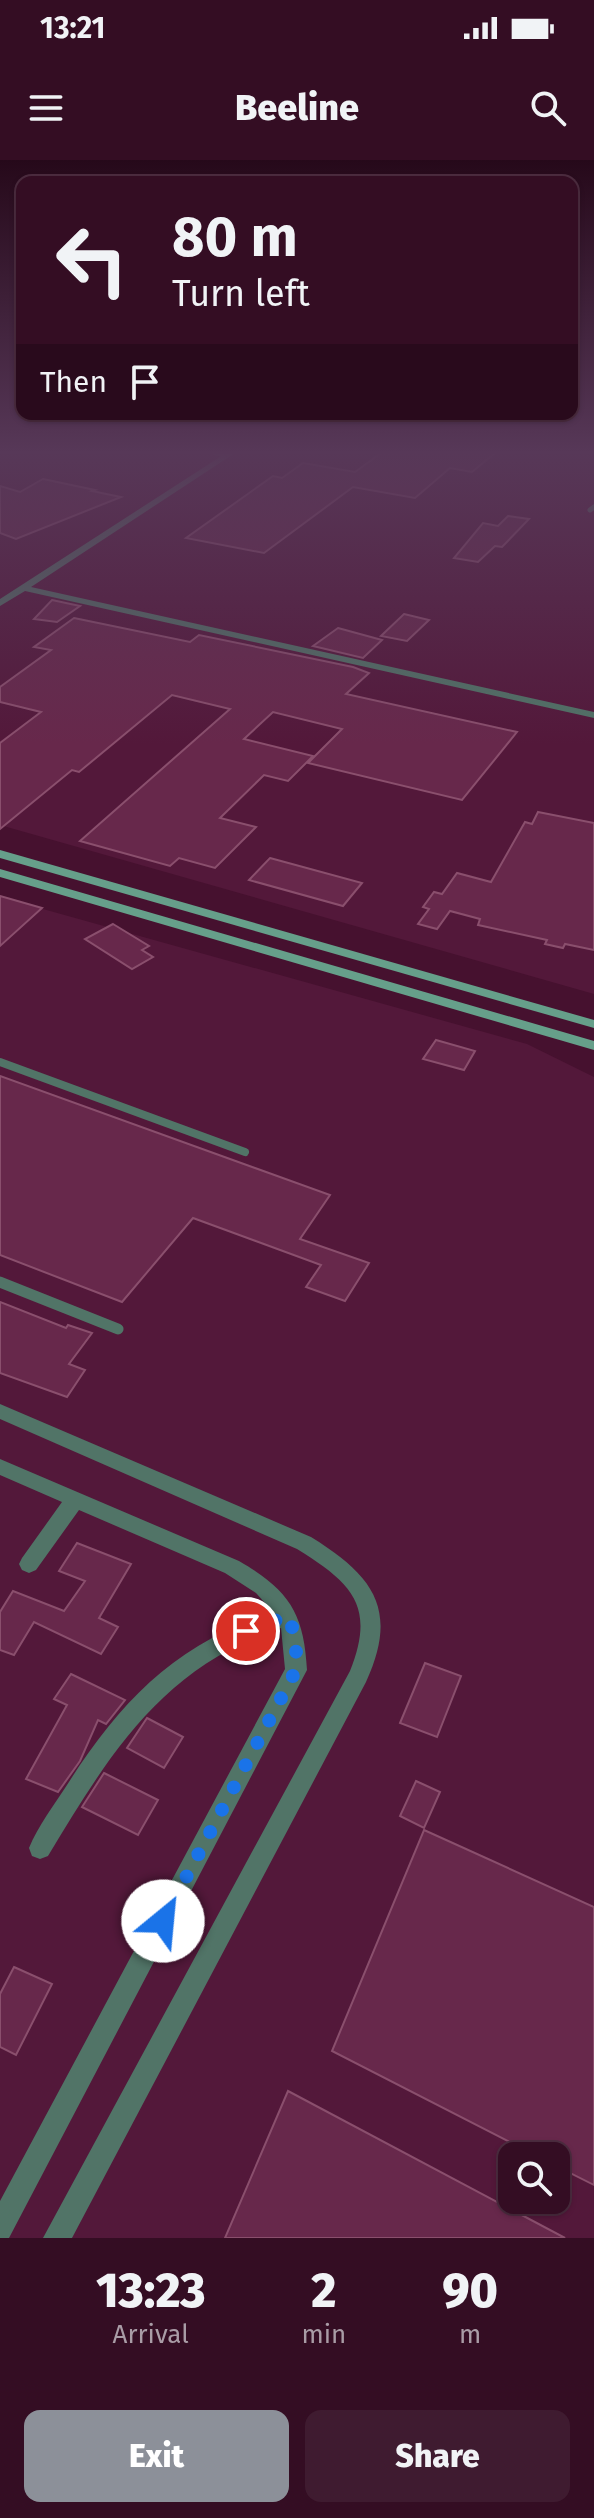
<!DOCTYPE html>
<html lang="en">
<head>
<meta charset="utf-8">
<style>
  body { margin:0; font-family:"Fira Sans",sans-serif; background:#3f1b30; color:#f1f3f6; height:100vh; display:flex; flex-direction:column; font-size:30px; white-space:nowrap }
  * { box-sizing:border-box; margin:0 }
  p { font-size:26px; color:#a99ca6 }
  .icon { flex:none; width:44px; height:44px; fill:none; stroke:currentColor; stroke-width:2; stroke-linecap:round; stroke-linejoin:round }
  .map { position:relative; height:2078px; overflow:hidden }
  .side { display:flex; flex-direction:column; background:#340d23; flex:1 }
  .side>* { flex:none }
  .top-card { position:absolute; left:16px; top:16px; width:562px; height:244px; border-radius:16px; box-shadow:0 2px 6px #0004,0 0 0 2px #4e2d41; background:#340d23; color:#f1f3f6; overflow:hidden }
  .fabs { position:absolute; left:498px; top:1982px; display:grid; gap:16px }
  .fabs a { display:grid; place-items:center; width:72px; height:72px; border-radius:16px; background:#340d23; box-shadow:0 2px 6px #0004,0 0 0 2px #4e2d41; font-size:40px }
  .pin { position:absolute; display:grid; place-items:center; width:68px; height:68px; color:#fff; margin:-34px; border:4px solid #fff; border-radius:50%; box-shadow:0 2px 8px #0007 }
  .me { position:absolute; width:88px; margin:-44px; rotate:28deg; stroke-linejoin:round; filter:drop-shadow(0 0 6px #0008) }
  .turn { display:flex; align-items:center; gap:28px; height:168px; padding:0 24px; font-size:36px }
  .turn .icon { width:104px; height:104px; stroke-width:2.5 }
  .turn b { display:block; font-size:56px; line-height:68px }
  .then { display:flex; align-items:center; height:76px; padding:0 24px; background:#0003; gap:16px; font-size:30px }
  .eta { display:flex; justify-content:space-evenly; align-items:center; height:136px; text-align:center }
  .eta b { font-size:48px; font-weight:800; line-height:56px }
  .action { display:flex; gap:16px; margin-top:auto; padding:16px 24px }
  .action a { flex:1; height:92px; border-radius:16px; background:#8c9099; color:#fff; font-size:32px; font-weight:800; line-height:92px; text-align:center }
  .action a+a { background:#3f1b30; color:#f1f3f6 }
  .status { display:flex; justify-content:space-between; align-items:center; height:56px; padding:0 40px; background:#340d23; direction:ltr }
  .status svg { height:22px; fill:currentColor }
  header { display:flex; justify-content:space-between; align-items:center; height:104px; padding:0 24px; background:#340d23; font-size:36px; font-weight:800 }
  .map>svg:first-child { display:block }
  .built { fill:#53183a; fill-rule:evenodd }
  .building { fill:#67284b; stroke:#8a4f6d; stroke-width:2 }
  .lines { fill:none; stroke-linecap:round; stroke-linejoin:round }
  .lane-far2 { stroke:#517467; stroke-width:5 }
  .lane-far1 { stroke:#517467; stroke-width:8 }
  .lane { stroke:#517467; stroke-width:11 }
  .street { fill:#517467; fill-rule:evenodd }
  .secondary { fill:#669f8a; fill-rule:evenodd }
  .route { stroke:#1a73e8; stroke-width:14; stroke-dasharray:0 25.2 }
</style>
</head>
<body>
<div class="status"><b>13:21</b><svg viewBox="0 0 49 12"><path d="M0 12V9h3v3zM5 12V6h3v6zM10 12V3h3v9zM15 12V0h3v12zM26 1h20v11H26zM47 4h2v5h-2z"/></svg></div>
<header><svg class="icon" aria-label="menu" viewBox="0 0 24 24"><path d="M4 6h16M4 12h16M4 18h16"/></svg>Beeline<svg class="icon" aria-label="search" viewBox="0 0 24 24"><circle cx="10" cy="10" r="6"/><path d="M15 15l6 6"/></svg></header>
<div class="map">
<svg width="594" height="2078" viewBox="0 0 594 2078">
  <rect width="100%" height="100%" fill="#46112f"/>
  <!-- built -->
  <g class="built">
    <path d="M0,293H594V834L0,665Z"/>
    <path d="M0,737L527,884L594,917V2078H0ZM512,1996H556V2040H512Z"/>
  </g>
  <!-- building -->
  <g class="building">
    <path d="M381,293H495L472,312L450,308L415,338L353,327L264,393L186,378L273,316L282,318L303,303L355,312Z"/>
    <path d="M43,319L95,330L92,331L121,337L16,379L0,373V326L20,332Z"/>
    <path d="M508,356L529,359L502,387L495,386L478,402L454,398L483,363L498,366Z"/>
    <path d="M52,440L80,446L57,462L34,459Z"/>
    <path d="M404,454L429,460L407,481L381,476Z"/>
    <path d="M74,458L190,482L199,475L353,507L369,513L346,534L517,572L462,640L308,603L342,569L273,552L244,579L313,596L288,621L264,615L220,658L256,667L215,708L179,698L170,706L80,681L230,549L172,535L79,612L72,610L0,669V583L41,552L0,542V527L51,490L34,487Z"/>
    <path d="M338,468L382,480L363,498L313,486Z"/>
    <path d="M538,652L594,663V790L565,784L563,788L545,784L547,780L478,765L480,759L450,751L437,769L418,764L429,749L423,747L434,732L442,734L457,713L491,722L525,662L532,664Z"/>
    <path d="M270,698L362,723L343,746L249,720Z"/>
    <path d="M0,736L42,748L0,786Z"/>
    <path d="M113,764L149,786L142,790L153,797L132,809L85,779Z"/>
    <path d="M436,880L475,891L464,910L423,899Z"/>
    <path d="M0,916L330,1035L300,1079L369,1103L345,1141L306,1127L321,1105L193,1058L122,1142L0,1095Z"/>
    <path d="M0,1142L66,1168L68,1165L92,1173L69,1204L85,1210L67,1237L0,1213Z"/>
    <path d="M77,1383L131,1404L99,1458L118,1467L101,1494L34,1462L14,1495L0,1490V1452L13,1431L64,1451L85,1421L59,1411Z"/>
    <path d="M425,1503L461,1516L437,1577L400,1563Z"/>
    <path d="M71,1514L125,1540L106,1564L98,1560L80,1601L58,1632L26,1619L67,1545L54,1539Z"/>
    <path d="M147,1558L183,1577L164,1608L127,1588Z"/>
    <path d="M104,1613L158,1640L138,1675L82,1647Z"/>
    <path d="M416,1621L440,1632L424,1668L400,1656Z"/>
    <path d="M424,1670L594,1747V2025L556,2006V1996H537L332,1891Z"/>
    <path d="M14,1807L52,1824L16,1895L0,1887V1834Z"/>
    <path d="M288,1931L565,2078H225Z"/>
  </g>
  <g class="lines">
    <!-- lane-far2 -->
    <g class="lane-far2">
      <path d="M215,293L227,295"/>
      <path d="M590,350L594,347"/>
    </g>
    <!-- lane-far1 -->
    <path class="lane-far1" d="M0,902L245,992"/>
    <!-- lane -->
    <path class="lane" d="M0,1122L118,1169"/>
    <!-- street -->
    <g class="street">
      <path d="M226,293H235L31,427L594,552V558L25,431L0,446V439Z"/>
      <path d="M0,1244L311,1377C374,1416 399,1450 366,1522L72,2078H43L350,1511C376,1446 352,1423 297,1389L0,1259Z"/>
      <path d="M0,1299L239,1401C289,1430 304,1453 307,1510L9,2078H0V2041L285,1509L281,1468C162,1507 109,1595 48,1696L40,1699L32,1696L29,1688C38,1666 54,1645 67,1625C121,1540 176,1484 273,1452L256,1433L225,1413L79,1350L36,1410L29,1413L22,1410L19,1404L22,1398L62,1342L0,1315Z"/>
    </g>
    <!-- secondary -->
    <g class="secondary">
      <path d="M0,690L594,860V868L0,698Z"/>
      <path d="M0,709L594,881V890L0,717Z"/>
    </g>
  </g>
  <!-- sky -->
  <linearGradient id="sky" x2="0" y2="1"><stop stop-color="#26091a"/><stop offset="0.5" stop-color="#573858"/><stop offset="1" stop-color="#573858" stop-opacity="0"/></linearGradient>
  <rect width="594" height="584" fill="url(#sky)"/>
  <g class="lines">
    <!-- route -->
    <path class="route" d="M163,1761L296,1510V1478L288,1456L246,1471"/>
  </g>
</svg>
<div class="fabs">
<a><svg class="icon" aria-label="search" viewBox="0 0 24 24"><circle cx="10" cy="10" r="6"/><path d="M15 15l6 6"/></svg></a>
</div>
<div class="pin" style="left:246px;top:1471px;background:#d93025"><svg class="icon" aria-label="arrive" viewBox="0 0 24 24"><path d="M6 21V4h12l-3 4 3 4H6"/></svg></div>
<svg class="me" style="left:163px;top:1761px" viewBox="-20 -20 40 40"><circle r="19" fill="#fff"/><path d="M0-13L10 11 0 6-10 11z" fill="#1a73e8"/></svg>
<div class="top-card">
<div class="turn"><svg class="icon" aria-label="left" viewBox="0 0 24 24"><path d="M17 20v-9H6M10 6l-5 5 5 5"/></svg><div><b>80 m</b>Turn left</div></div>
<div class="then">Then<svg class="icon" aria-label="arrive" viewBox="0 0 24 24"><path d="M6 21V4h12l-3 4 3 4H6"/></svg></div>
</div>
</div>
<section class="side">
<div class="eta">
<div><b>13:23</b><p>Arrival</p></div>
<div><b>2</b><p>min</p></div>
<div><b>90</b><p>m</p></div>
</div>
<div class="action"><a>Exit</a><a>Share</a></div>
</section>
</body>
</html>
